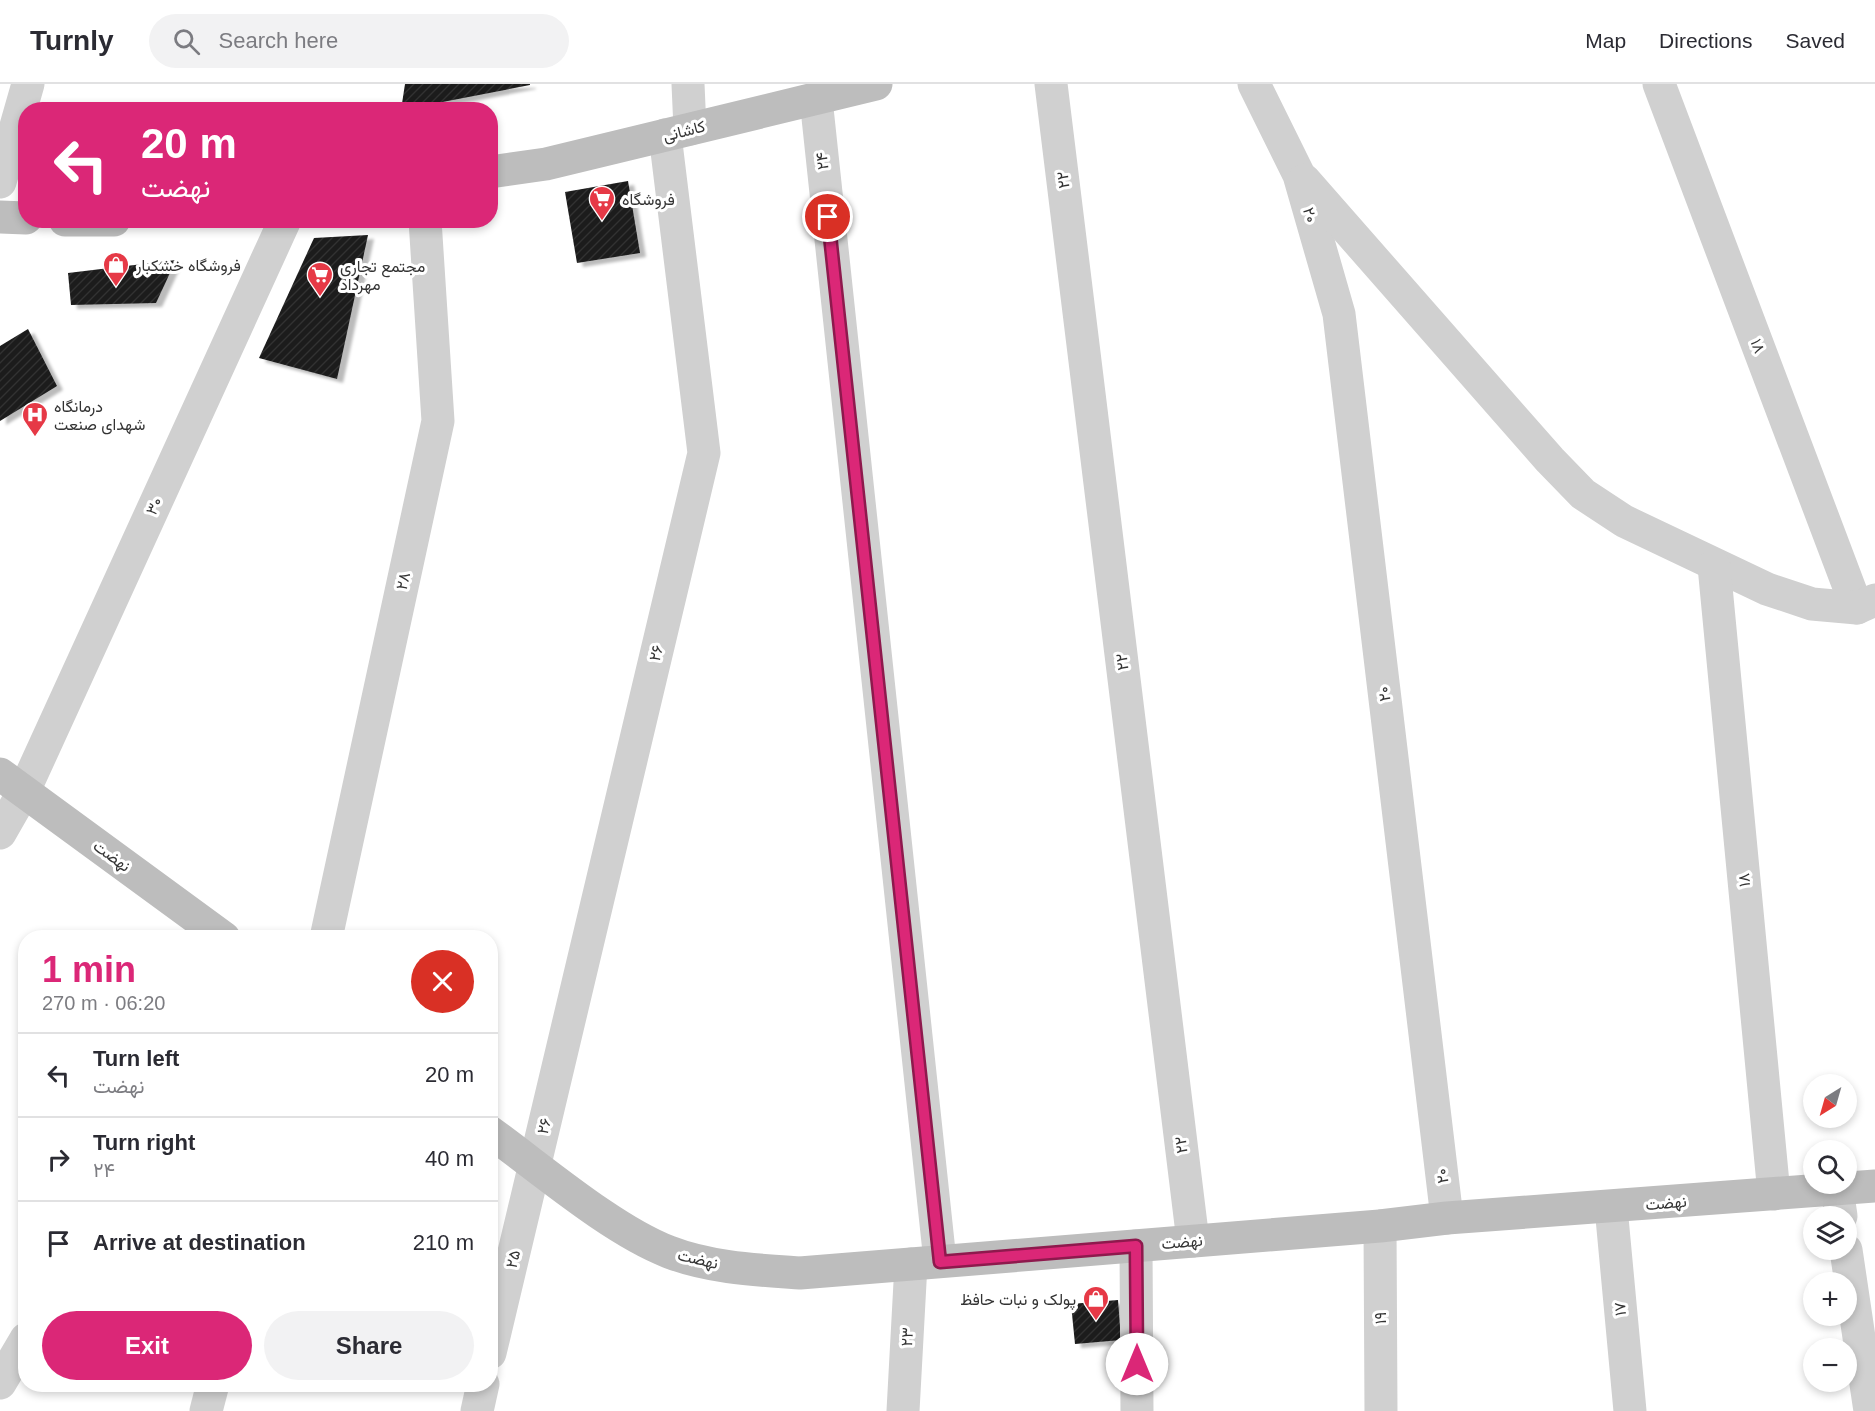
<!DOCTYPE html>
<html lang="en">
<head>
<meta charset="utf-8">
<style>
  body { margin:0; font-family:Arial,Vazirmatn,sans-serif; background:#f2f2f3; color:#2b2b33; height:100vh; display:flex; flex-direction:column; font-size:22px; white-space:nowrap }
  * { box-sizing:border-box; margin:0 }
  p { font-size:20px; color:#7c7c81 }
  .icon { flex:none; width:33px; height:33px; fill:none; stroke:currentColor; stroke-width:2; stroke-linecap:round; stroke-linejoin:round }
  .map { position:relative; flex:1; overflow:hidden }
  .drawer { position:absolute; left:18px; top:846px; width:480px; height:462px; display:flex; flex-direction:column; background:#fff; border-radius:24px; box-shadow:0 3px 9px #0003 }
  .drawer>* { flex:none }
  .banner { position:absolute; left:18px; top:18px; width:480px; height:126px; border-radius:24px; box-shadow:0 3px 9px #0003; background:#db2777; color:#fff; overflow:hidden }
  .needle { width:39px; rotate:217deg }
  .fabs { position:absolute; left:1803px; top:990px; display:grid; gap:12px }
  .fabs a { display:grid; place-items:center; width:54px; height:54px; border-radius:50%; background:#fff; box-shadow:0 3px 9px #0003; font-size:30px }
  .pin { position:absolute; display:grid; place-items:center; width:51px; height:51px; color:#fff; margin:-26px; border:3px solid #fff; border-radius:50%; box-shadow:0 2px 6px #0007 }
  .me { position:absolute; width:66px; margin:-33px; rotate:0deg; stroke-linejoin:round; filter:drop-shadow(0 0 4px #0008) }
  .turn { display:flex; align-items:center; gap:21px; height:126px; padding:0 24px; font-size:27px }
  .turn .icon { width:78px; height:78px; stroke-width:2.5 }
  .turn b { display:block; font-size:42px; line-height:51px }
  .round { display:grid; place-items:center; flex:none; width:63px; height:63px; border-radius:32px; background:#f2f2f3 }
  .headline { display:flex; align-items:center; justify-content:space-between; height:102px; padding:0 24px }
  h1 { font-size:36px; font-weight:700; line-height:45px; color:#db2777 }
  .action { display:flex; gap:12px; margin-top:auto; padding:12px 24px }
  .action a { flex:1; height:69px; border-radius:36px; background:#db2777; color:#fff; font-size:24px; font-weight:700; line-height:69px; text-align:center }
  .action a+a { background:#f2f2f3; color:#2b2b33 }
  ul { padding:0; list-style:none }
  li { display:flex; align-items:center; gap:18px; height:84px; padding:0 24px; border-top:2px solid #e1e1e2 }
  li div { flex:1 }
  li b { display:block; font-size:22px }
  li em { font-style:normal }
  header { display:flex; align-items:center; gap:36px; box-sizing:border-box; height:84px; padding:0 30px; background:#fff; border-bottom:2px solid #e1e1e2 }
  header strong { font-size:28px }
  nav { display:flex; gap:33px; margin-inline-start:auto; font-size:21px }
  .search { width:420px; height:54px; background:#f2f2f3; display:flex; align-items:center; gap:15px; box-sizing:border-box; padding:0 21px; border-radius:33px; color:#7c7c81; font-size:22px }
  .map>svg:first-child { display:block }
  .building { fill:url(#building-hatch); filter:url(#shadow) }
  .lines { fill:none; stroke-linecap:round; stroke-linejoin:round }
  .minor { stroke:#d0d0d0; stroke-width:33 }
  .tertiary { stroke:#d0d0d0; stroke-width:33 }
  .secondary { stroke:#bdbdbd; stroke-width:33 }
  .route-casing { stroke:#8e194d; stroke-width:15 }
  .route { stroke:#db2777; stroke-width:10 }
  .labels { text-anchor:middle; dominant-baseline:central; stroke-width:6; stroke-linejoin:round; paint-order:stroke }
  .street-label { font-size:16px; fill:#333; stroke:#fff }
  .poi-label { font-size:16px; fill:#333; stroke:#fff; text-anchor:start }
</style>
</head>
<body>
<header>
<strong>Turnly</strong>
<div class="search"><svg class="icon" aria-label="search" viewBox="0 0 24 24"><circle cx="10" cy="10" r="6"/><path d="M15 15l6 6"/></svg>Search here</div>
<nav><a>Map</a><a>Directions</a><a>Saved</a></nav>
</header>
<div class="map">
<svg width="1875" height="1327" viewBox="0 0 1875 1327">
  <defs>
    <pattern id="building-hatch" width="6" height="6" patternUnits="userSpaceOnUse" patternTransform="scale(1.5)"><rect width="6" height="6" fill="#1a1a1a"/><path d="M-1 1l2-2M0 6l6-6M5 7l2-2" fill="none" stroke="#333"/></pattern>
    <filter id="shadow"><feDropShadow dx="6" dy="4" stdDeviation="1.5" flood-color="#0004"/></filter>
  </defs>
  <rect width="100%" height="100%" fill="#fff"/>
  <!-- building -->
  <g class="building">
    <path d="M405,0H530V1L401,26Z"/>
    <path d="M628,97L640,169L577,179L565,108Z"/>
    <path d="M368,151L337,295L259,274L314,154Z"/>
    <path d="M176,176L156,219L71,221L68,189Z"/>
    <path d="M28,245L57,302L0,337V262Z"/>
    <path d="M1118,1216L1121,1256L1075,1260L1071,1220Z"/>
  </g>
  <g class="lines">
    <!-- minor -->
    <g class="minor">
      <path d="M688,0L690,45"/>
      <path d="M1051,0L1193,1157"/>
      <path d="M1254,0L1299,91L1339,230L1447,1134"/>
      <path d="M1659,0L1857,524"/>
      <path d="M816,15L940,1177"/>
      <path d="M1304,96L1550,376L1583,410L1624,437L1767,505L1812,520L1857,524L1875,516"/>
      <path d="M1714,482L1774,1110"/>
      <path d="M0,749L24,707L285,136"/>
      <path d="M326,854L438,337L425,136"/>
      <path d="M1837,1105L1841,1132"/>
      <path d="M1611,1123L1630,1327"/>
      <path d="M1380,1142L1381,1327"/>
      <path d="M1136,1162L1137,1327"/>
      <path d="M1846,1166L1870,1327"/>
      <path d="M490,1269L704,369L665,51"/>
      <path d="M0,1299L26,1255"/>
      <path d="M206,1327L213,1300"/>
      <path d="M477,1327L483,1300"/>
      <path d="M903,1327L911,1180"/>
    </g>
    <!-- tertiary -->
    <path class="tertiary" d="M0,98L28,0"/>
    <!-- secondary -->
    <g class="secondary">
      <path d="M490,88L546,80L876,0"/>
      <path d="M0,133L26,134"/>
      <path d="M65,136H114"/>
      <path d="M0,690L224,854"/>
      <path d="M490,1048C541,1085 612,1146 669,1168C710,1184 757,1186 800,1189L1380,1142L1447,1134L1875,1102"/>
    </g>
  </g>
  <g class="lines">
    <defs>
      <path id="route" d="M828,133L940,1178L1136,1162L1137,1280"/>
    </defs>
    <!-- route casing -->
    <use href="#route" class="route-casing"/>
    <!-- route -->
    <use href="#route" class="route"/>
  </g>
  <!-- icons -->
  <defs>
    <symbol id="supermarket-pin" viewBox="-11 -11 22 30"><path d="M0 17L-7.5 6A9.5 9.5 0 1 1 7.5 6Z" fill="#e63946" stroke="#fff"/><path d="M-6-5.5h2.5l.6 2H6L4.5 2H-2.5L-4.4-4H-6ZM-1.5 3.2a1.3 1.3 0 1 0 .1 0ZM3 3.2a1.3 1.3 0 1 0 .1 0Z" fill="#fff"/></symbol>
    <symbol id="shop-pin" viewBox="-11 -11 22 30"><path d="M0 17L-7.5 6A9.5 9.5 0 1 1 7.5 6Z" fill="#e63946" stroke="#fff"/><path d="M-5-2.5h2.3a2.7 3.5 0 0 1 5.4 0H5L5.5 6h-11ZM-1.5-2.5h3a1.5 2.3 0 0 0-3 0Z" fill="#fff"/></symbol>
    <symbol id="hospital-pin" viewBox="-11 -11 22 30"><path d="M0 17L-7.5 6A9.5 9.5 0 1 1 7.5 6Z" fill="#e63946" stroke="#fff"/><path d="M-5-5h3v3.5h4V-5h3V5h-3V1.5h-4V5h-3Z" fill="#fff"/></symbol>
  </defs>
  <g fill-rule="evenodd">
    <use href="#supermarket-pin" x="587" y="100" width="30" height="40"/>
    <use href="#shop-pin" x="101" y="166" width="30" height="40"/>
    <use href="#supermarket-pin" x="305" y="176" width="30" height="40"/>
    <use href="#hospital-pin" x="20" y="316" width="30" height="40"/>
    <use href="#shop-pin" x="1081" y="1200" width="30" height="40"/>
  </g>
  <g class="labels">
    <!-- street labels -->
    <g class="street-label">
      <text transform="translate(684 47) rotate(-14)">کاشانی</text>
      <text transform="translate(822 77) rotate(-96)">۲۴</text>
      <text transform="translate(1063 96) rotate(-97)">۲۲</text>
      <text transform="translate(1310 131) rotate(74)">۲۰</text>
      <text transform="translate(1758 262) rotate(69)">۱۸</text>
      <text transform="translate(154 422) rotate(-65)">۳۰</text>
      <text transform="translate(403 497) rotate(-78)">۲۸</text>
      <text transform="translate(656 569) rotate(-77)">۲۶</text>
      <text transform="translate(1122 578) rotate(-97)">۲۲</text>
      <text transform="translate(1384 610) rotate(-97)">۲۰</text>
      <text transform="translate(112 772) rotate(36)">نهضت</text>
      <text transform="translate(1744 796) rotate(-95)">۱۸</text>
      <text transform="translate(544 1042) rotate(-77)">۲۶</text>
      <text transform="translate(1181 1061) rotate(-97)">۲۲</text>
      <text transform="translate(1442 1092) rotate(-97)">۲۰</text>
      <text transform="translate(1666 1119) rotate(-5)">نهضت</text>
      <text transform="translate(1182 1158) rotate(-5)">نهضت</text>
      <text transform="translate(513 1175) rotate(-77)">۲۵</text>
      <text transform="translate(698 1175) rotate(13)">نهضت</text>
      <text transform="translate(1620 1225) rotate(-95)">۱۷</text>
      <text transform="translate(1380 1234) rotate(-90)">۱۹</text>
      <text transform="translate(907 1253) rotate(-87)">۲۳</text>
    </g>
    <!-- poi labels -->
    <g class="poi-label">
      <text x="622" y="115">فروشگاه</text>
      <text x="136" y="181">فروشگاه خشکبار</text>
      <text x="340" y="182">مجتمع تجاری<tspan x="340" dy="18">مهرداد</tspan></text>
      <text x="54" y="322">درمانگاه<tspan x="54" dy="18">شهدای صنعت</tspan></text>
      <text x="1076" y="1215" text-anchor="end">پولک و نبات حافظ</text>
    </g>
  </g>
</svg>
<div class="fabs">
<a><svg class="needle" viewBox="-14 -14 28 28"><path d="M0-13l5 13h-10z" fill="#e53935"/><path d="M0 13l5-13h-10z" fill="#7c7c81"/></svg></a>
<a><svg class="icon" aria-label="search" viewBox="0 0 24 24"><circle cx="10" cy="10" r="6"/><path d="M15 15l6 6"/></svg></a>
<a><svg class="icon" aria-label="layers" viewBox="0 0 24 24"><path d="M12 4l9 5-9 5-9-5zM3 14l9 5 9-5"/></svg></a>
<a>+</a>
<a>−</a>
</div>
<div class="pin" style="left:828px;top:133px;background:#d93025"><svg class="icon" aria-label="arrive" viewBox="0 0 24 24"><path d="M6 21V4h12l-3 4 3 4H6"/></svg></div>
<svg class="me" style="left:1137px;top:1280px" viewBox="-20 -20 40 40"><circle r="19" fill="#fff"/><path d="M0-13L10 11 0 6-10 11z" fill="#db2777"/></svg>
<div class="banner">
<div class="turn"><svg class="icon" aria-label="left" viewBox="0 0 24 24"><path d="M17 20v-9H6M10 6l-5 5 5 5"/></svg><div><b>20 m</b>نهضت</div></div>
</div>
<section class="drawer">
<div class="headline"><div><h1>1 min</h1><p>270 m · 06:20</p></div><a class="round" style="background:#d93025;color:#fff"><svg class="icon" aria-label="close" viewBox="0 0 24 24"><path d="M6 6l12 12M18 6L6 18"/></svg></a></div>
<ul>
<li><svg class="icon" aria-label="left" viewBox="0 0 24 24"><path d="M17 20v-9H6M10 6l-5 5 5 5"/></svg><div><b>Turn left</b><p>نهضت</p></div><em>20 m</em></li>
<li><svg class="icon" aria-label="right" viewBox="0 0 24 24"><path d="M7 20v-9h11M14 6l5 5-5 5"/></svg><div><b>Turn right</b><p>۲۴</p></div><em>40 m</em></li>
<li><svg class="icon" aria-label="arrive" viewBox="0 0 24 24"><path d="M6 21V4h12l-3 4 3 4H6"/></svg><div><b>Arrive at destination</b></div><em>210 m</em></li>
</ul>
<div class="action"><a>Exit</a><a>Share</a></div>
</section>
</div>
</body>
</html>
